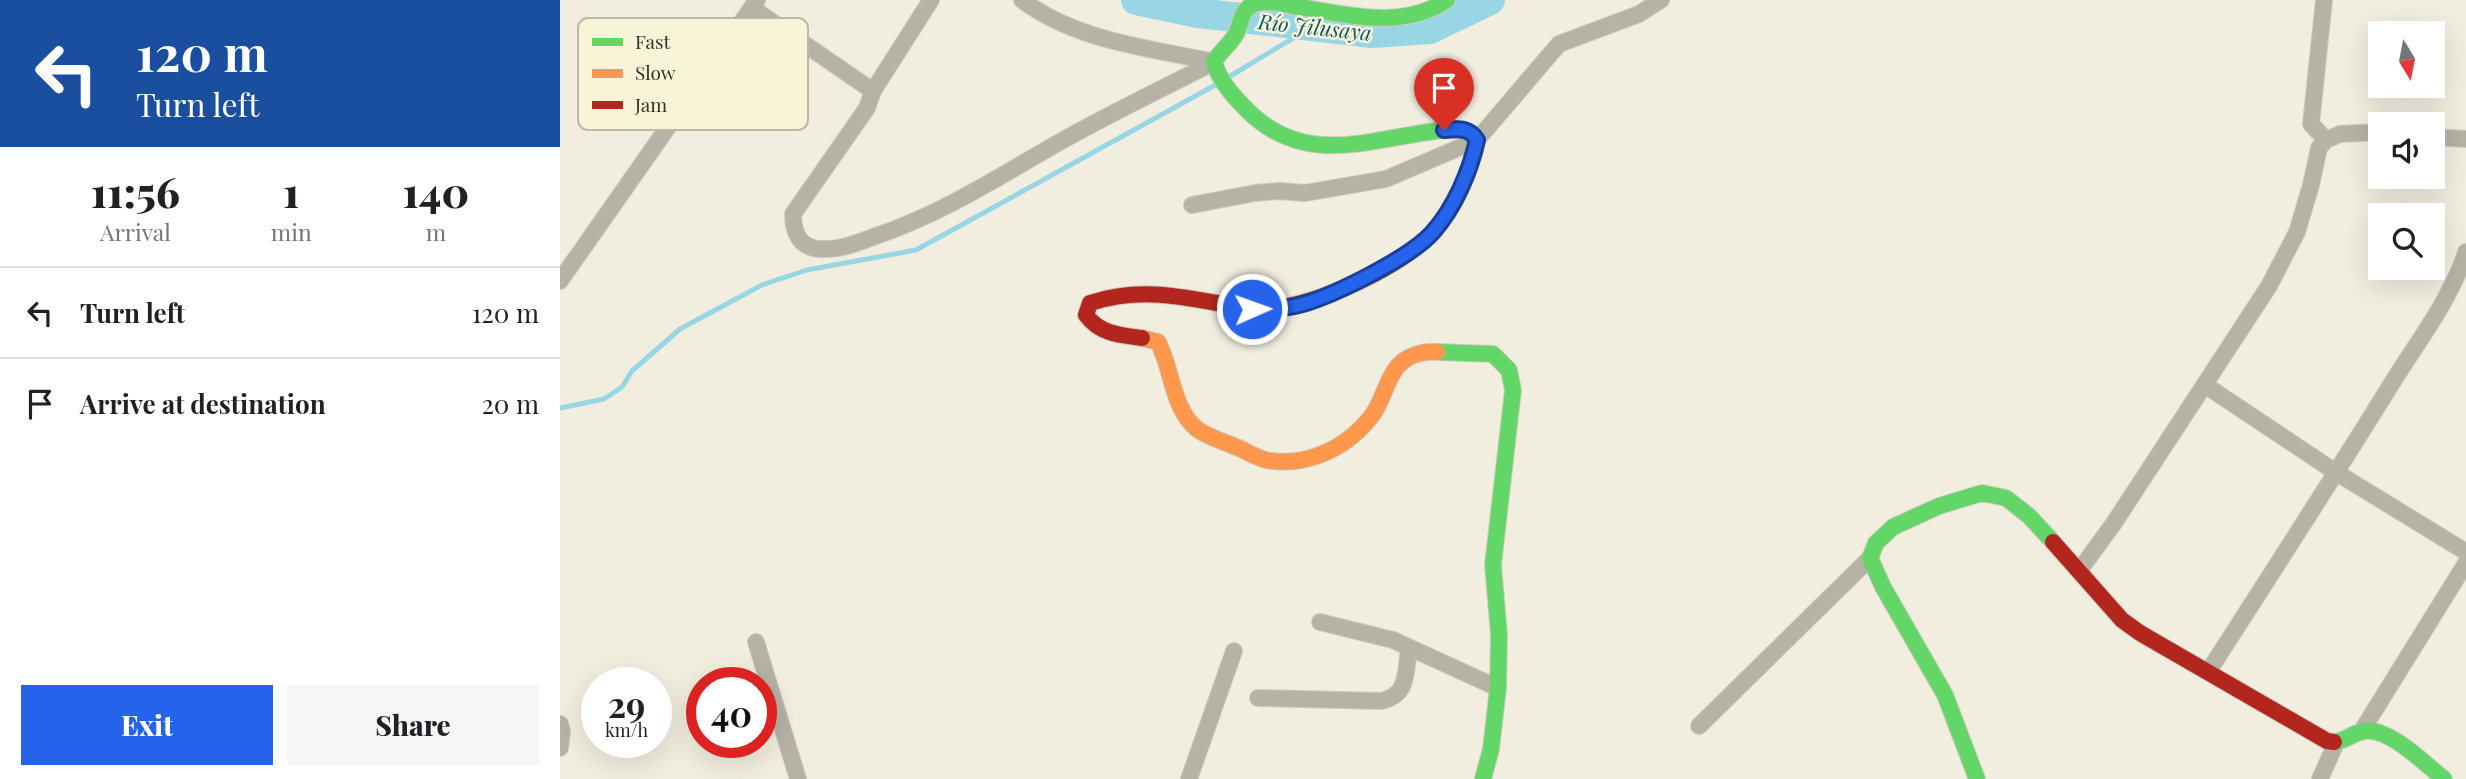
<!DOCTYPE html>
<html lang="en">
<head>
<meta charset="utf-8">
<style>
  body { margin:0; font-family:"Playfair Display",serif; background:#f6f6f6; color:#202124; height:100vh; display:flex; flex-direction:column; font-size:26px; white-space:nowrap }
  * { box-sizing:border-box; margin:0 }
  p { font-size:23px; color:#757577 }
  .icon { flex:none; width:38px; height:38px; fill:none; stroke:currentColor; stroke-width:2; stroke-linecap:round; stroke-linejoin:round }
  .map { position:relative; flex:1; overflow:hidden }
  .side { display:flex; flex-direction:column; background:#fff; width:560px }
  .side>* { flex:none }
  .hud { background:#1a4fa0; color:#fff; overflow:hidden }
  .needle { width:46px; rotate:170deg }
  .fabs { position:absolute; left:1808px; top:21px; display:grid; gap:14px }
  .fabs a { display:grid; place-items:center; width:77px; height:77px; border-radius:0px; background:#fff; box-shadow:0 7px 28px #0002; font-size:35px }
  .speed { position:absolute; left:21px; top:667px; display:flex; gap:14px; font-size:35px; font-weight:700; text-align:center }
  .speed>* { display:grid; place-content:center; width:91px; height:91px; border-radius:50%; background:#fff; box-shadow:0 7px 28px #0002; line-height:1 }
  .speed small { font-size:18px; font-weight:400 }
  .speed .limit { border:10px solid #d22; background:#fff; color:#111 }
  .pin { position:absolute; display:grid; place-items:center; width:60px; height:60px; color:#fff; margin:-72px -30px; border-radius:50% 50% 50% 0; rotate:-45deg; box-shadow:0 0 7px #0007 }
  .pin .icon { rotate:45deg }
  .me { position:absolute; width:77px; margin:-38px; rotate:88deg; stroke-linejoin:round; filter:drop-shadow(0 0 5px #0008) }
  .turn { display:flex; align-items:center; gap:24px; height:147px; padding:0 21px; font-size:32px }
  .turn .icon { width:91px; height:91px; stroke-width:2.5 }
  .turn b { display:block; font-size:49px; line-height:60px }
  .eta { display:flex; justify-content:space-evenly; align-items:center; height:119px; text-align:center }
  .eta b { font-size:42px; font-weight:800; line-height:49px }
  .primary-button { display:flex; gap:14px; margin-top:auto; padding:14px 21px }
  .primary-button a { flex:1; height:80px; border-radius:0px; background:#2563eb; color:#fff; font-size:28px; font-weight:800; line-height:80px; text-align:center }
  .primary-button a+a { background:#f6f6f6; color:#202124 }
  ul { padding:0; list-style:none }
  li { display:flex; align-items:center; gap:21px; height:91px; padding:0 21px; border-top:2px solid #e0e0e0 }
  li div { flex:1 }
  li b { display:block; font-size:26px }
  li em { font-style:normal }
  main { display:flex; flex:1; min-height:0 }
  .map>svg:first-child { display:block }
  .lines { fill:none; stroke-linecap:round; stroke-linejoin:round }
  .stream { stroke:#98d6e5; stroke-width:5 }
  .river { stroke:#98d6e5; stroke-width:30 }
  .street-casing { stroke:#cdcbbf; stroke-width:18 }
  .fast-casing { stroke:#cdcbbf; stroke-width:18 }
  .slow-casing { stroke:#cdcbbf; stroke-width:18 }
  .jam-casing { stroke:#cdcbbf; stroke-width:18 }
  .street { stroke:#b5b2a6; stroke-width:16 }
  .fast { stroke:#63d668; stroke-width:16 }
  .slow { stroke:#ff974d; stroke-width:16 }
  .jam { stroke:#b3261e; stroke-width:16 }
  .route-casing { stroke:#184099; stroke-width:18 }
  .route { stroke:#2563eb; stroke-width:12 }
  .labels { text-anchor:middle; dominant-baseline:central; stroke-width:5; stroke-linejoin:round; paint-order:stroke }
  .water-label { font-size:21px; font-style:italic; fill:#0c596d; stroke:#f8f4d8 }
  .key { fill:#f8f4d8; stroke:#bdbaa3; stroke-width:2 }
  .key-label { font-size:19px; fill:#333126 }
</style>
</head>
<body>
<main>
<section class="side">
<div class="hud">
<div class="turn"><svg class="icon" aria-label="left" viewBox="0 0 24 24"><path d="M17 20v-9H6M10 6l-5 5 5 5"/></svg><div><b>120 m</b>Turn left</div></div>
</div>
<div class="eta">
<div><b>11:56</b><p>Arrival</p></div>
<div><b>1</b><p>min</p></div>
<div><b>140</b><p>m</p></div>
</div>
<ul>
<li><svg class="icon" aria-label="left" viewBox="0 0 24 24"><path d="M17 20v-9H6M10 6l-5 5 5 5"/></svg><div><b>Turn left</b></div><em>120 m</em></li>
<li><svg class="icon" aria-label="arrive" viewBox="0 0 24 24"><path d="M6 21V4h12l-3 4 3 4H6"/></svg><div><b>Arrive at destination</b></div><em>20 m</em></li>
</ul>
<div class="primary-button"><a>Exit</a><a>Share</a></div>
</section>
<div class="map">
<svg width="1906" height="779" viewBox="0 0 1906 779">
  <rect width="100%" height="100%" fill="#f1eedf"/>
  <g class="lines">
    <!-- stream -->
    <g class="stream">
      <path d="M667,78L755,25"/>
      <path d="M0,408L44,399L62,387L72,371L120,329L202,285L247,270L356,250L659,83"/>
    </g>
    <!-- river -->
    <path class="river" d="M576,0L638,13L812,33L870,29L930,0"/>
    <defs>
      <g id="street">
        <path d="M371,0L313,91L307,108L233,214C233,233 240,249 262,249C280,250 297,243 313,237C380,215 438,177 498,143C549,114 602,89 654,62"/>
        <path d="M462,0C516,41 590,48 654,62"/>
        <path d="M1764,0L1751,124L1766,140"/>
        <path d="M192,8L313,91"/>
        <path d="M1872,137L1906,139"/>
        <path d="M632,205L695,193L719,191L745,193L826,179L917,140L999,44L1079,14L1101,0"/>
        <path d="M0,281L197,0"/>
        <path d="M1645,385L1777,473L1906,552"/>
        <path d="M1519,571L1554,523L1709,286L1737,232L1751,185L1759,148L1766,140L1780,134L1820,132"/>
        <path d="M760,622L833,640L938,688"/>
        <path d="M196,642L238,779"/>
        <path d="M1648,672C1710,576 1772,480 1832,383C1858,341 1891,299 1906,252"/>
        <path d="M698,698L821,701C849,695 845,673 849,649"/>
        <path d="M0,724L2,731L0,748"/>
        <path d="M1139,726L1310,558"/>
        <path d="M1803,729L1906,563"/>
        <path d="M629,779L674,651"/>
        <path d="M1760,779L1776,743"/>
      </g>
      <g id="fast">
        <path d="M887,0C842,31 784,14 734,6C722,3 703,0 692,5C680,12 682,21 677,32C672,43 660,51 654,62C660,82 673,96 688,111C750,172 820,134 894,129L907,131L917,141"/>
        <path d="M877,352L933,354L949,370L953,390L933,565L939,635L938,688L931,749L923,779"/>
        <path d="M1774,742C1786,741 1794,732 1805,731C1830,728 1865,764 1884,779"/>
        <path d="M1417,779L1385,695L1323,587L1310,558L1316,543L1333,527L1379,506L1422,493L1446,498L1469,516L1493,542"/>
      </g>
      <path id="slow" d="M582,338L598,342C612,368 612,409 637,429C649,438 668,443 681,449C689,453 698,458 706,460C747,468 789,447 813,414C823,400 827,378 838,366C848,355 863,351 877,352"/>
      <g id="jam">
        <path d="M582,338C559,335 540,334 526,315L530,303C593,283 640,303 703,310C757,306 846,267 880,224C899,200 910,170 917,141"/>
        <path d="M1493,542L1562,620L1580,633L1767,741L1774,742"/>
      </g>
    </defs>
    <!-- street casing -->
    <use href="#street" class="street-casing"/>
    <!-- fast casing -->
    <use href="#fast" class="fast-casing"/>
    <!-- slow casing -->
    <use href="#slow" class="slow-casing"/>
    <!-- jam casing -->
    <use href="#jam" class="jam-casing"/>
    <!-- street -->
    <use href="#street" class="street"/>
    <!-- fast -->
    <use href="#fast" class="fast"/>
    <!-- slow -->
    <use href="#slow" class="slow"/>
    <!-- jam -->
    <use href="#jam" class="jam"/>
  </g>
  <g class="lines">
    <defs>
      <path id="route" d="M692,309C706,310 720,309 735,306C768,299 850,258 873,232C894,208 910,172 917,140C909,127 898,129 884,130"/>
    </defs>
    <!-- route casing -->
    <use href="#route" class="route-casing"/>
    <!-- route -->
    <use href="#route" class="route"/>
  </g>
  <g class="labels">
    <!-- water labels -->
    <g class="water-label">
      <text transform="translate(755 26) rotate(6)">Río Jilusaya</text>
    </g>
  </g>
  <!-- legend -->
  <rect x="18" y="18" width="230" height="112" rx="10" class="key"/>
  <rect x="32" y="38" width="31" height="8" fill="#63d668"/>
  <rect x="32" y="69" width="31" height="9" fill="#ff974d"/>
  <rect x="32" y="101" width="31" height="8" fill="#b3261e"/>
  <g class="key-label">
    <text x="75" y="49">Fast</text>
    <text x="75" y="80">Slow</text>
    <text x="75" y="112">Jam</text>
  </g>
</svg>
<div class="fabs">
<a><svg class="needle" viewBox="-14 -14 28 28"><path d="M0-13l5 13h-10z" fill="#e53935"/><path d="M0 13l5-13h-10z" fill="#757577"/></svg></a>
<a><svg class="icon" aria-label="sound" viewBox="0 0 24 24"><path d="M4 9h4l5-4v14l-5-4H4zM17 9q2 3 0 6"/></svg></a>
<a><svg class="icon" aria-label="search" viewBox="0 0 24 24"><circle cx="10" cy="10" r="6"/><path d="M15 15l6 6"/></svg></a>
</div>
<div class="speed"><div>29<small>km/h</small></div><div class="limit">40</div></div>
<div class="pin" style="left:884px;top:130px;background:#d93025"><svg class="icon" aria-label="arrive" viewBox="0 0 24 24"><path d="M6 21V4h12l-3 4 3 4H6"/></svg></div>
<svg class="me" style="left:692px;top:309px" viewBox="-20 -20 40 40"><circle r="17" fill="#2563eb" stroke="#fff" stroke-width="3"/><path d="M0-11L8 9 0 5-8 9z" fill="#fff"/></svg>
</div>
</main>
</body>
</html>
